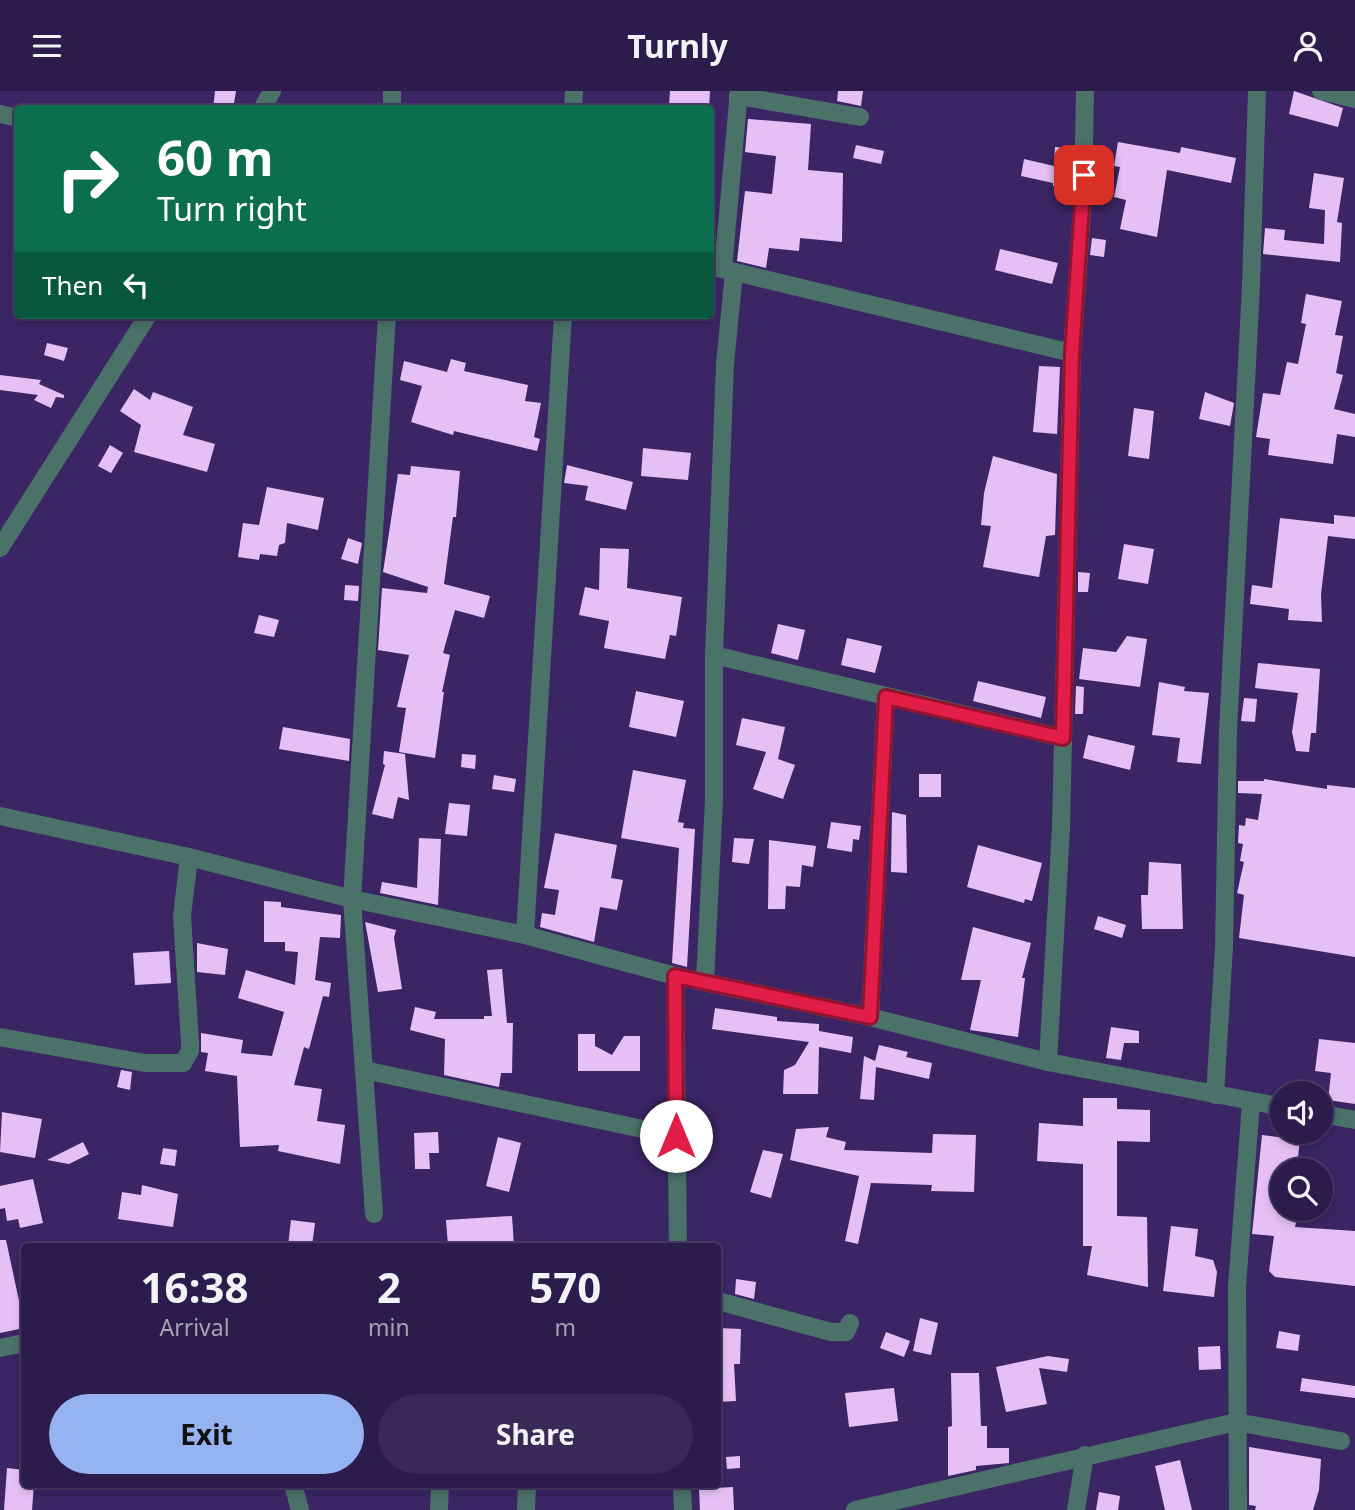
<!DOCTYPE html>
<html lang="en">
<head>
<meta charset="utf-8">
<style>
  body { margin:0; font-family:"Noto Sans",sans-serif; background:#382956; color:#f1f3f6; height:100vh; display:flex; flex-direction:column; font-size:26px; white-space:nowrap }
  * { box-sizing:border-box; margin:0 }
  p { font-size:23px; color:#a6a1b5 }
  .icon { flex:none; width:38px; height:38px; fill:none; stroke:currentColor; stroke-width:2; stroke-linecap:round; stroke-linejoin:round }
  .map { position:relative; flex:1; overflow:hidden }
  .details { position:absolute; left:21px; top:1152px; width:700px; height:245px; display:flex; flex-direction:column; background:#2c1c4c; border-radius:7px; box-shadow:0 4px 10px #0003,0 0 0 2px #483a64 }
  .details>* { flex:none }
  .hud { position:absolute; left:14px; top:14px; width:700px; height:214px; border-radius:7px; box-shadow:0 4px 10px #0003,0 0 0 2px #483a64; background:#0b6e4f; color:#fff; overflow:hidden }
  .buttons { position:absolute; left:1270px; top:990px; display:grid; gap:14px }
  .buttons a { display:grid; place-items:center; width:63px; height:63px; border-radius:50%; background:#2c1c4c; box-shadow:0 4px 10px #0003,0 0 0 2px #483a64; font-size:35px }
  .pin { position:absolute; display:grid; place-items:center; width:60px; height:60px; color:#fff; margin:-30px; border-radius:14px; box-shadow:0 4px 10px #0006 }
  .me { position:absolute; width:77px; margin:-38px; rotate:0deg; stroke-linejoin:round; filter:drop-shadow(0 0 5px #0008) }
  .turn { display:flex; align-items:center; gap:24px; height:147px; padding:0 28px; font-size:32px }
  .turn .icon { width:91px; height:91px; stroke-width:2.5 }
  .turn b { display:block; font-size:49px; line-height:60px }
  .then { display:flex; align-items:center; height:66px; padding:0 28px; background:#0003; gap:14px; font-size:26px }
  .eta { display:flex; justify-content:space-evenly; align-items:center; height:119px; text-align:center }
  .eta b { font-size:42px; font-weight:700; line-height:49px }
  .cta { display:flex; gap:14px; margin-top:auto; padding:14px 28px }
  .cta a { flex:1; height:80px; border-radius:42px; background:#95b2f1; color:#111; font-size:28px; font-weight:700; line-height:80px; text-align:center }
  .cta a+a { background:#382956; color:#f1f3f6 }
  header { display:flex; justify-content:space-between; align-items:center; height:91px; padding:0 28px; background:#2c1c4c; font-size:32px; font-weight:700 }
  .map>svg:first-child { display:block }
  .building { fill:#e6c0f5 }
  .lines { fill:none; stroke-linecap:round; stroke-linejoin:round }
  .minor { stroke:#4a7268; stroke-width:18 }
  .route-casing { stroke:#92132f; stroke-width:18 }
  .route { stroke:#e11d48; stroke-width:12 }
</style>
</head>
<body>
<header><svg class="icon" aria-label="menu" viewBox="0 0 24 24"><path d="M4 6h16M4 12h16M4 18h16"/></svg>Turnly<svg class="icon" aria-label="person" viewBox="0 0 24 24"><circle cx="12" cy="8" r="4"/><path d="M4 21q1-7 8-7t8 7"/></svg></header>
<div class="map">
<svg width="1355" height="1419" viewBox="0 0 1355 1419">
  <rect width="100%" height="100%" fill="#3b2565"/>
  <!-- building -->
  <g class="building">
    <path d="M215,0H236L233,18H213Z"/>
    <path d="M670,0H710L709,18L669,15Z"/>
    <path d="M838,0H863L861,15L837,10Z"/>
    <path d="M1294,0L1343,17L1338,36L1289,23Z"/>
    <path d="M748,28L811,33L808,79L843,82L842,151L800,147L799,160L769,157L766,177L737,170L745,100L772,103L776,65L745,61Z"/>
    <path d="M1118,51L1180,62L1181,56L1236,67L1231,92L1167,79L1157,146L1120,138L1126,109L1114,106L1120,76L1114,75Z"/>
    <path d="M856,54L884,60L881,73L853,67Z"/>
    <path d="M1055,56L1070,57L1068,96L1053,95V92L1021,85L1024,68L1054,75Z"/>
    <path d="M1314,82L1344,87L1337,131L1342,132L1340,171L1263,163L1265,137L1285,139L1284,149L1324,153L1325,119L1309,117Z"/>
    <path d="M1092,147L1106,149L1104,166L1090,164Z"/>
    <path d="M1000,158L1058,172L1052,193L995,179Z"/>
    <path d="M1306,203L1342,210L1335,244L1343,245L1336,282L1343,284L1334,318L1355,323V346L1337,343L1333,373L1268,364L1270,348L1256,346L1263,302L1280,304L1287,271L1298,273L1306,233L1301,232Z"/>
    <path d="M47,252L68,257L64,270L44,264Z"/>
    <path d="M451,268L466,272L464,280L528,294L525,310L541,312L534,346L540,348L537,360L454,340L453,344L411,331L422,295L400,289L404,270L447,281Z"/>
    <path d="M1039,275L1060,276L1057,343L1033,341Z"/>
    <path d="M0,284L41,289L39,293L64,304V307L56,306L51,317L34,309L38,304L0,299Z"/>
    <path d="M134,298L150,309L153,301L193,316L183,344L215,353L207,381L134,361L141,334L120,320Z"/>
    <path d="M1205,301L1234,312L1230,335L1199,328Z"/>
    <path d="M1134,317L1154,320L1149,368L1128,365Z"/>
    <path d="M110,354L123,362L111,382L98,375Z"/>
    <path d="M643,357L691,362L688,389L641,385Z"/>
    <path d="M993,365L1057,383L1055,444L1046,445L1039,486L983,476L991,435L981,434L984,402Z"/>
    <path d="M567,374L633,391L626,419L585,409L588,395L564,392Z"/>
    <path d="M411,375L460,380L456,426H453L444,493L490,505L484,527L455,519L443,562L450,564L442,601H444L435,667L399,661L406,617L397,616L409,564L378,559L382,497L427,502L428,496L383,481L398,383L410,384Z"/>
    <path d="M267,396L324,407L318,439L287,432L285,452L279,454L277,465L260,463L259,469L238,466L243,432L259,434Z"/>
    <path d="M1334,424L1355,426V448L1328,445L1321,503L1322,531L1288,529L1289,518L1250,513L1252,494L1272,497L1280,427L1334,433Z"/>
    <path d="M348,447L362,452L358,473L341,468Z"/>
    <path d="M1124,453L1154,458L1148,493L1118,488Z"/>
    <path d="M600,457L629,458L627,497L682,506L676,545L670,544L665,568L604,557L609,530L579,524L585,496L599,499Z"/>
    <path d="M1078,481L1090,482L1088,501H1078Z"/>
    <path d="M345,494L359,495L358,510L344,509Z"/>
    <path d="M259,524L279,529L274,546L254,542Z"/>
    <path d="M778,533L805,539L798,569L771,562Z"/>
    <path d="M1127,545L1147,548L1140,596L1079,588L1083,557L1116,561Z"/>
    <path d="M847,547L882,555L875,582L841,574Z"/>
    <path d="M1258,572L1320,578L1316,642H1311L1309,661L1296,660L1292,641L1298,602L1255,597Z"/>
    <path d="M978,590L1046,606L1041,627L973,610Z"/>
    <path d="M1159,591L1185,596L1184,600L1209,602L1201,673L1177,671L1180,647L1152,644Z"/>
    <path d="M1076,595L1084,596L1083,623H1075Z"/>
    <path d="M636,600L684,610L676,646L629,636Z"/>
    <path d="M1244,607L1257,608L1255,631L1241,630Z"/>
    <path d="M742,627L785,636L778,668L795,674L783,708L753,698L766,661L736,654Z"/>
    <path d="M283,636L350,648L349,670L279,658Z"/>
    <path d="M1088,644L1135,655L1130,679L1083,667Z"/>
    <path d="M384,660L405,663L409,709L398,706L393,728L372,723L385,674L383,673Z"/>
    <path d="M462,663L476,664L475,678L461,676Z"/>
    <path d="M633,679L686,689L678,731L684,732L683,737L695,738L687,876L672,872L679,757L621,747Z"/>
    <rect x="919" y="683" width="22" height="23"/>
    <path d="M494,684L516,688L514,701L492,698Z"/>
    <path d="M1264,688L1327,698V694L1355,697V866L1239,847L1244,804L1237,802L1244,771L1240,770L1243,753L1238,752L1239,734L1245,735L1246,727L1258,729L1262,703L1238,702V690H1264Z"/>
    <path d="M449,712L470,714L467,745L445,743Z"/>
    <path d="M892,721L906,724L907,782L891,781Z"/>
    <path d="M831,731L861,735L859,749L853,748L852,761L827,757Z"/>
    <path d="M555,742L617,754L611,787L623,789L617,819L600,816L594,851L540,836L542,822L555,824L559,799L544,797Z"/>
    <path d="M419,747L441,748L438,814L380,802L382,791L417,797Z"/>
    <path d="M734,747L754,748L749,773L732,771Z"/>
    <path d="M769,749L816,755L813,776L802,774L800,796L786,795L785,818H768Z"/>
    <path d="M978,754L1042,772L1032,810L1025,808L1024,812L967,796Z"/>
    <path d="M1149,771L1181,773L1183,838H1142L1141,804H1148Z"/>
    <path d="M264,810L281,811V816L341,824L340,847L320,846L315,889L331,892L329,906L323,905L309,958L304,956L294,994L322,998L317,1030L345,1034L340,1073L278,1060L279,1054L240,1056L237,985L205,980L208,962L201,961V942L243,949L241,962L272,965L284,921L238,907L246,879L295,894L298,861L285,860V851H264Z"/>
    <path d="M1098,825L1126,834L1122,847L1094,838Z"/>
    <path d="M365,831L396,839L394,847L402,898L378,901Z"/>
    <path d="M973,836L1031,852L1022,887H1025L1018,946L970,939L981,889H961Z"/>
    <path d="M197,852L228,858L225,884L197,881Z"/>
    <path d="M169,860L171,892L135,894L133,862Z"/>
    <path d="M502,878L507,932H513L512,982H501L499,996L444,984L445,948L410,939L415,916L436,921L434,928H484V925H492L487,879Z"/>
    <path d="M715,917L777,926V930L819,933V940L853,946L851,962L819,956L818,1003H783L784,979L795,974L809,951L712,938Z"/>
    <path d="M1111,936L1139,940V952H1124L1121,969L1106,967Z"/>
    <path d="M578,943H595V955L612,964L624,945H640V980H578Z"/>
    <path d="M1319,948L1355,952V1013L1328,1009L1331,982L1315,980Z"/>
    <path d="M879,954L908,961L906,966L932,972L929,988L876,976L874,1009L860,1008L864,965L875,970Z"/>
    <path d="M121,979L132,981L130,999L117,996Z"/>
    <path d="M1083,1007H1117V1018L1150,1019V1051L1117,1050V1125L1147,1126L1148,1196L1087,1184L1092,1155H1083V1073L1037,1070L1039,1032L1083,1035Z"/>
    <path d="M2,1021L42,1028L35,1067L0,1061Z"/>
    <path d="M829,1036L826,1046L846,1051L844,1059L932,1062L933,1043L976,1044L974,1101L931,1100L932,1094L871,1092L858,1153L845,1150L859,1085L790,1069L796,1038Z"/>
    <path d="M438,1041L439,1062H429L430,1078H415L414,1042Z"/>
    <path d="M1262,1044L1300,1049L1298,1066H1293L1301,1080H1283V1118H1299L1295,1136L1355,1140V1195L1275,1186L1269,1180L1274,1145L1252,1143Z"/>
    <path d="M498,1046L521,1052L509,1101L486,1095Z"/>
    <path d="M83,1051L89,1063L69,1073L47,1069Z"/>
    <path d="M163,1057L177,1059L175,1075L160,1073Z"/>
    <path d="M763,1059L783,1063L771,1107L750,1101Z"/>
    <path d="M33,1088L43,1132L20,1137L18,1128L7,1130L5,1117L0,1118V1095Z"/>
    <path d="M142,1094L178,1103L173,1136L118,1128L122,1101L141,1104Z"/>
    <path d="M512,1125L514,1155H448L446,1129Z"/>
    <path d="M291,1129L315,1132L312,1155H288Z"/>
    <path d="M1171,1135L1198,1138L1195,1165L1213,1169L1217,1181L1214,1206L1163,1200Z"/>
    <path d="M0,1149H6L24,1233V1237L0,1242Z"/>
    <path d="M736,1188L756,1191L754,1208L735,1203Z"/>
    <path d="M920,1227L938,1232L931,1264L913,1260Z"/>
    <path d="M718,1237L741,1238L740,1273H734L736,1310L718,1311Z"/>
    <path d="M1279,1240L1300,1244L1298,1260L1276,1257Z"/>
    <path d="M886,1241L910,1250L904,1266L880,1257Z"/>
    <path d="M1220,1255L1221,1278L1199,1279L1198,1256Z"/>
    <path d="M1048,1265L1069,1268L1067,1281L1039,1277L1047,1313L1006,1321L996,1276Z"/>
    <path d="M951,1282H979L981,1335H987V1357H1009V1372L976,1375V1379L948,1385V1336L952,1335Z"/>
    <path d="M1302,1287L1355,1295V1307L1300,1300Z"/>
    <path d="M894,1297L898,1330L849,1336L845,1302Z"/>
    <path d="M1249,1356L1321,1368L1319,1399L1313,1419H1255L1256,1415L1249,1414Z"/>
    <path d="M740,1365V1377L727,1378L726,1366Z"/>
    <path d="M1180,1369L1192,1419H1165L1155,1375Z"/>
    <path d="M7,1377L24,1379V1393H34L32,1419H4Z"/>
    <path d="M733,1396L734,1419H700L699,1398Z"/>
    <path d="M1099,1401L1120,1405L1118,1419H1096Z"/>
  </g>
  <g class="lines">
    <!-- minor -->
    <g class="minor">
      <path d="M392,0V18"/>
      <path d="M1321,0L1355,8"/>
      <path d="M738,5L860,26"/>
      <path d="M262,18L272,0"/>
      <path d="M573,18L574,0"/>
      <path d="M0,23L18,27"/>
      <path d="M710,175L1072,262"/>
      <path d="M723,178L739,0"/>
      <path d="M0,457L148,224"/>
      <path d="M714,564L1063,647"/>
      <path d="M0,725L189,766L352,808L525,844L675,885L870,926L1048,971L1283,1016"/>
      <path d="M525,844L563,224"/>
      <path d="M675,885L678,1155"/>
      <path d="M705,890L714,709V564L725,273L734,181"/>
      <path d="M870,926L886,605"/>
      <path d="M0,946L145,972H183L190,960V951L182,825L189,766"/>
      <path d="M1048,971L1061,736L1072,262L1083,106L1085,0"/>
      <path d="M364,979L676,1045"/>
      <path d="M1215,1004L1224,856L1228,639L1251,195L1257,0"/>
      <path d="M1321,1023L1355,1029"/>
      <path d="M374,1123L352,808L387,224"/>
      <path d="M718,1210L831,1241H846L850,1232"/>
      <path d="M0,1257L24,1252"/>
      <path d="M293,1393L300,1419"/>
      <path d="M682,1393L683,1419"/>
      <path d="M439,1419L440,1393"/>
      <path d="M526,1419L527,1393"/>
      <path d="M855,1419L1236,1331L1341,1350"/>
      <path d="M1076,1419L1085,1364"/>
      <path d="M1238,1419L1237,1195L1251,1011"/>
    </g>
  </g>
  <g class="lines">
    <defs>
      <path id="route" d="M676,1045L675,885L870,926L886,606L1063,647L1072,262L1084,84"/>
    </defs>
    <!-- route casing -->
    <use href="#route" class="route-casing"/>
    <!-- route -->
    <use href="#route" class="route"/>
  </g>
</svg>
<div class="buttons">
<a><svg class="icon" aria-label="sound" viewBox="0 0 24 24"><path d="M4 9h4l5-4v14l-5-4H4zM17 9q2 3 0 6"/></svg></a>
<a><svg class="icon" aria-label="search" viewBox="0 0 24 24"><circle cx="10" cy="10" r="6"/><path d="M15 15l6 6"/></svg></a>
</div>
<div class="pin" style="left:1084px;top:84px;background:#d93025"><svg class="icon" aria-label="arrive" viewBox="0 0 24 24"><path d="M6 21V4h12l-3 4 3 4H6"/></svg></div>
<svg class="me" style="left:676px;top:1045px" viewBox="-20 -20 40 40"><circle r="19" fill="#fff"/><path d="M0-13L10 11 0 6-10 11z" fill="#e11d48"/></svg>
<div class="hud">
<div class="turn"><svg class="icon" aria-label="right" viewBox="0 0 24 24"><path d="M7 20v-9h11M14 6l5 5-5 5"/></svg><div><b>60 m</b>Turn right</div></div>
<div class="then">Then<svg class="icon" aria-label="left" viewBox="0 0 24 24"><path d="M17 20v-9H6M10 6l-5 5 5 5"/></svg></div>
</div>
<section class="details">
<div class="eta">
<div><b>16:38</b><p>Arrival</p></div>
<div><b>2</b><p>min</p></div>
<div><b>570</b><p>m</p></div>
</div>
<div class="cta"><a>Exit</a><a>Share</a></div>
</section>
</div>
</body>
</html>
